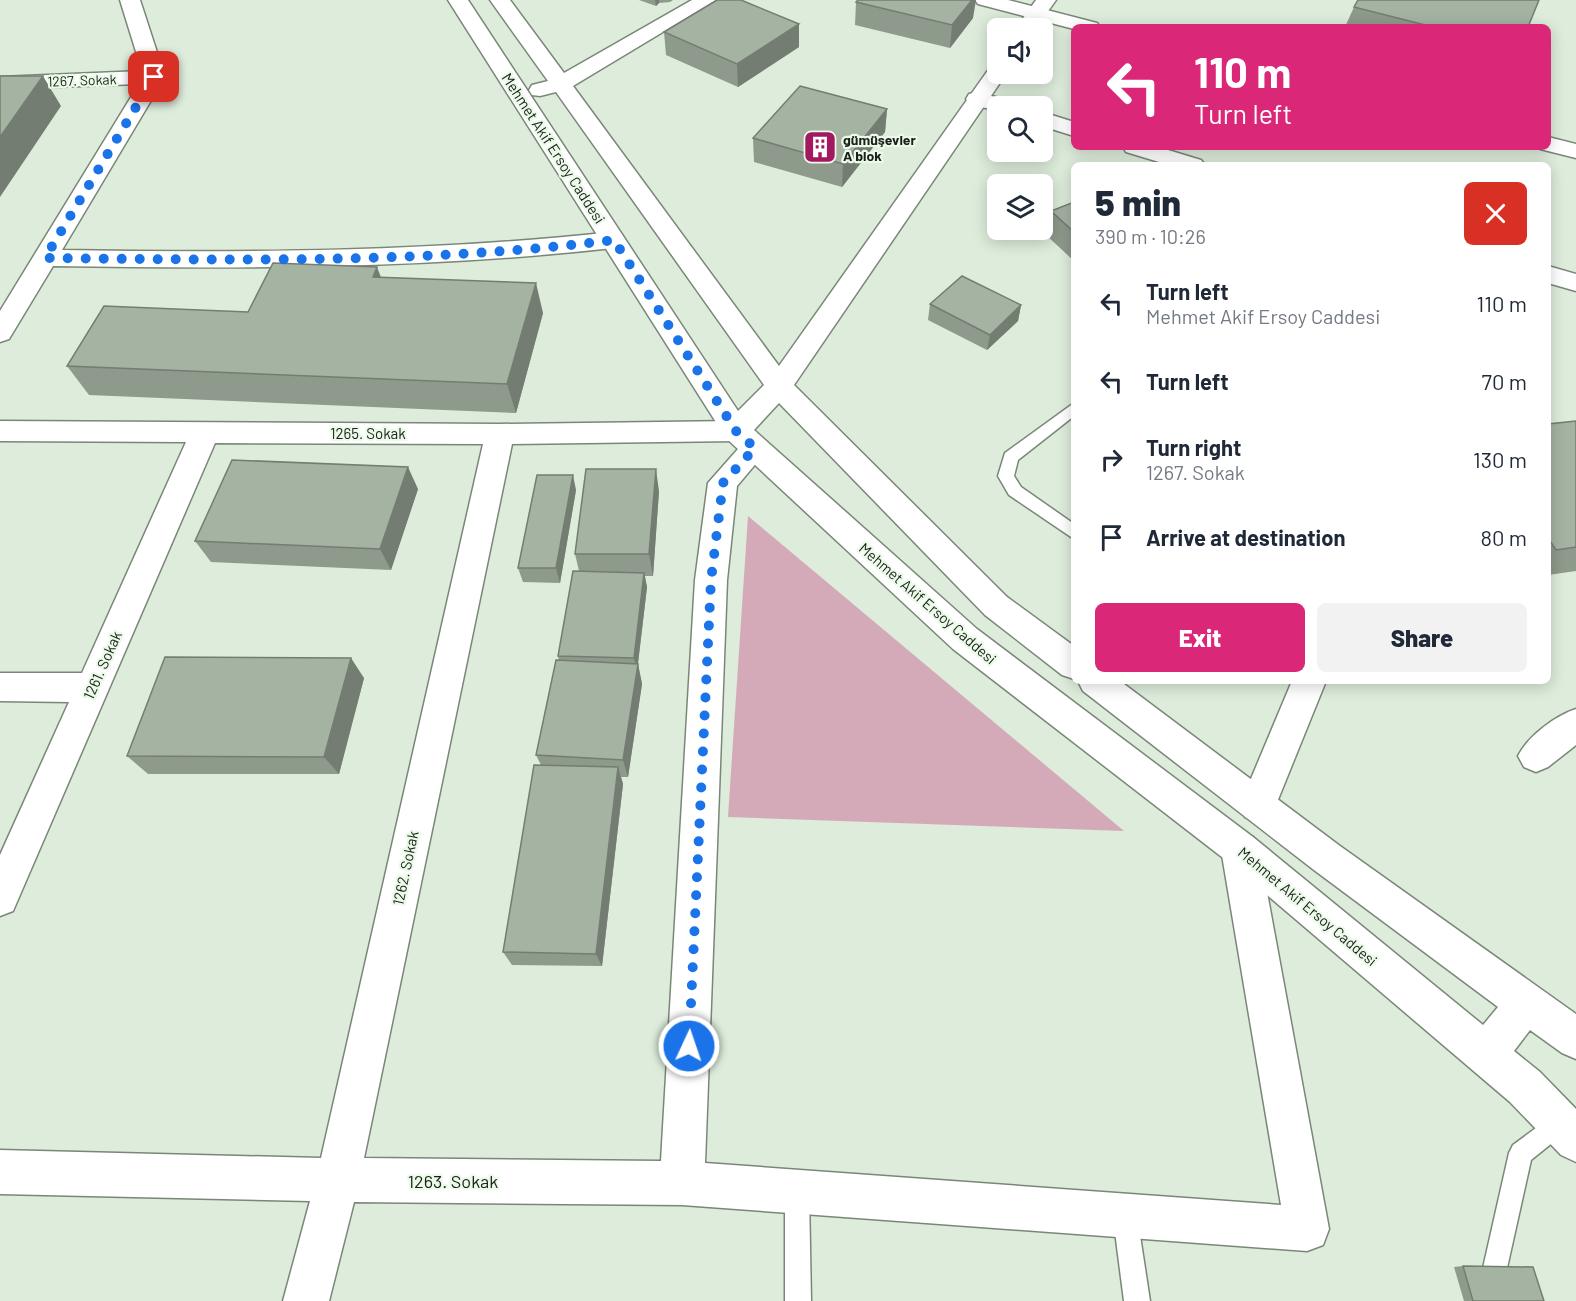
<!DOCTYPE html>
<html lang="en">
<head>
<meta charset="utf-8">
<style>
  body { margin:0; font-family:Barlow,sans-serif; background:#f2f2f3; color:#1f2937; height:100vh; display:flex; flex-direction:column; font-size:22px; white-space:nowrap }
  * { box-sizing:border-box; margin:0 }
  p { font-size:20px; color:#747a83 }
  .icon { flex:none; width:33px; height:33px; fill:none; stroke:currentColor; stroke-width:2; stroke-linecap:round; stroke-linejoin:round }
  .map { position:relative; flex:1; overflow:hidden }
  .panel { position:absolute; left:1071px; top:162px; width:480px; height:522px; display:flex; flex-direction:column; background:#fff; border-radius:9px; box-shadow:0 3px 15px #0003 }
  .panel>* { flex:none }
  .hud { position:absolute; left:1071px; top:24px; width:480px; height:126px; border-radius:9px; box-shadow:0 3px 15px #0003; background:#db2777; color:#fff; overflow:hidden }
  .controls { position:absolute; left:987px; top:18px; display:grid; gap:12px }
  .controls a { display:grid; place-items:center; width:66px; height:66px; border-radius:9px; background:#fff; box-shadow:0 3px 15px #0003; font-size:30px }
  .pin { position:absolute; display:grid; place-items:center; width:51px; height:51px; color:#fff; margin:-26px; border-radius:12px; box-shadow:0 3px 9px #0006 }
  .me { position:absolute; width:66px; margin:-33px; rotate:3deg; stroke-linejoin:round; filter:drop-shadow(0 0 4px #0008) }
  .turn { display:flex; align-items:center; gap:21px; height:126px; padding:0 24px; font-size:27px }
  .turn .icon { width:78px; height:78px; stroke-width:2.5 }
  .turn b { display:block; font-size:42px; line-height:51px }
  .round { display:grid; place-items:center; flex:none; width:63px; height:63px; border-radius:9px; background:#f2f2f3 }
  .head { display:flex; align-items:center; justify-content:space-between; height:102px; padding:0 24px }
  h1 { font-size:36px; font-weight:800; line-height:45px }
  .primary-button { display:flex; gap:12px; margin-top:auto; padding:12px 24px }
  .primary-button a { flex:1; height:69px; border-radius:9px; background:#db2777; color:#fff; font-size:24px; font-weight:800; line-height:69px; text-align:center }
  .primary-button a+a { background:#f2f2f3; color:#1f2937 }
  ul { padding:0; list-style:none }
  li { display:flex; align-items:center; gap:18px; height:78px; padding:0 24px }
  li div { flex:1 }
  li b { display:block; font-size:22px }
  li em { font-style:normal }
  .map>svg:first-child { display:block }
  .green { fill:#d4aab9 }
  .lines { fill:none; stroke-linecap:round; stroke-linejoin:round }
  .lane-casing { stroke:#7a8778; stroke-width:3 }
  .street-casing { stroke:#7a8778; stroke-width:3 }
  .secondary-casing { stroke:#7a8778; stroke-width:3 }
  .lane { fill:#fff; fill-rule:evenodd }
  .street { fill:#fff; fill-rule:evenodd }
  .secondary { fill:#fff; fill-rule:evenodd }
  .wall { fill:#8e9a8c }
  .shaded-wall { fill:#747d72 }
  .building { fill:#a5b3a3; stroke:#747d72; stroke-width:1.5 }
  .route { stroke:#1a73e8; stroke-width:10; stroke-dasharray:0 18 }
  .labels { text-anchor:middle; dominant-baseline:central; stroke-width:4.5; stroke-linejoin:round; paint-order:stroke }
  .far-street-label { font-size:14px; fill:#1b211a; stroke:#ebfae9 }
  .far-poi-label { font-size:14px; font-weight:bold; fill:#1b211a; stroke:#ebfae9; text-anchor:start }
  .street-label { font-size:15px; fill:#1b211a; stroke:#ebfae9 }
  .near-street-label { font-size:18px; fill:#1b211a; stroke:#ebfae9 }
</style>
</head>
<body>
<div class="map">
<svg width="1576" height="1301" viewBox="0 0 1576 1301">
  <rect width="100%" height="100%" fill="#ddecdb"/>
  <!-- green -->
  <path class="green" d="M748,516L1124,831L728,817Z"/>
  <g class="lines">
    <defs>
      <g id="lane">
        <path d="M1074,403V416L1018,460L1014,476L1021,487L1074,524V539L1009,495L998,476L1005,453Z"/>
        <path d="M1559,1111L1567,1115L1571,1123L1567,1131L1531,1160L1507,1268L1504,1277L1495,1280L1486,1277L1483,1268L1509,1153L1513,1145Z"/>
        <path d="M797,1181L806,1184L809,1193L811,1301H785V1193L788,1184Z"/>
        <path d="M1125,1204L1134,1207L1137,1216L1150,1301H1124L1113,1216L1116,1207Z"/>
      </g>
      <g id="street">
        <path d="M120,0H140L165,77L62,250C246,253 430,252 613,232L622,235L625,240L622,245L613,248C426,269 240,269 53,266L9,339L0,342V311L139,84L0,89V77L142,71Z"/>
        <path d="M975,0H1008L1097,23L1100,27L1074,29L978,4Z"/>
        <path d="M977,92L1010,101L1013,106H998V111L969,104L966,99L969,94Z"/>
        <path d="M1042,112L1074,122V136L1042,126Z"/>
        <path d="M1548,137L1576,144V158L1540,149L1539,147H1548Z"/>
        <path d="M1123,147H1158L1201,160L1205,165H1169L1126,152Z"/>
        <path d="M1548,266L1576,274V291L1548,283Z"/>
        <path d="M0,421L500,424L736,421L746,424L750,431L746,438L736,441L512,444L364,1158L661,1161L695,580L708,483L745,441L755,437L765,441L769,448L737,486L727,580L705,1163L1281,1205L1221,849L1227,837L1240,832L1253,837L1259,849L1329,1229L1323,1245L1307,1251L682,1205L354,1202L329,1301H283L310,1201L0,1194V1150L321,1158L483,444L215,443L13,911L0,916V855L69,702L0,701V673H82L186,442L0,441Z"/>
        <path d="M1292,681H1326L1271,817L1258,822L1245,817L1240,805Z"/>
        <path d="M1576,709V745L1548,767L1536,772L1524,767L1518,756C1528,736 1555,716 1576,709Z"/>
      </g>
      <g id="secondary">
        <path d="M448,0H468L738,411L764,385L556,92L540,96L532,95L529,90L532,85L548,81L490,0H510L564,73L692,0H716L573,86L779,366L991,66L998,64V74H1006L794,385L1007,597L1074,646V679L1062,675L985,615L779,403L754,430L977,629L1253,837L1483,1025L1498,1007L1314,870L1083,691L1078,681H1120L1340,846L1576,1014V1059L1562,1053L1530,1030L1514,1051L1540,1072L1576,1109V1162L1561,1155L1510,1102L1227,861L953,649L726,438Z"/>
        <path d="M1036,0H1056L1036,28H1016Z"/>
      </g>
    </defs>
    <!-- lane casing -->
    <use href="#lane" class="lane-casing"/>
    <!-- street casing -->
    <use href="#street" class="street-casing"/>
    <!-- secondary casing -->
    <use href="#secondary" class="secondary-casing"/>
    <!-- lane -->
    <use href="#lane" class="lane"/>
    <!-- street -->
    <use href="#street" class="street"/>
    <!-- secondary -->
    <use href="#secondary" class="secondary"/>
  </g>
  <!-- wall -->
  <g class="wall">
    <path d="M639,0H673L670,2L659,3L656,6Z"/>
    <path d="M856,2L973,18L950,48L855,25Z"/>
    <path d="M1354,7L1528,27H1345Z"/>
    <path d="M664,32L799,47L738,87L666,55Z"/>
    <path d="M887,109L885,132L842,187L754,162L753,138Z"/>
    <path d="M1074,202V261L1045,234L1051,211Z"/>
    <path d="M381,277L543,313L516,413L89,395L67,366L248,312Z"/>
    <path d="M930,304L1021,305L1018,321L987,350L928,320Z"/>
    <path d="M1576,421V571L1548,575V424Z"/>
    <path d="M418,489L391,570L211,562L195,541Z"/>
    <path d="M576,490L560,583L523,582L518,568Z"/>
    <path d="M659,491L653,576H645L647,587L638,664L642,684L628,777H621L623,784L602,966L512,965L503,952L541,765L536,755L559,661L558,656L579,571L575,554Z"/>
    <path d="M364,678L339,774H148L127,756Z"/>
    <path d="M1463,1266L1544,1301H1464L1454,1267Z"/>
  </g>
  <!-- shaded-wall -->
  <g class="shaded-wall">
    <path d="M655,0H659V3L656,6Z"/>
    <path d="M972,0H976L973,18L950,48L952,25Z"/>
    <path d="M799,24V47L738,87L737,64Z"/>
    <path d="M43,76L61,106L0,197V137Z"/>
    <path d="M887,109L885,132L842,187L843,164Z"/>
    <path d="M377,267L389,298L373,277Z"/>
    <path d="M536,283L543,313L516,413L507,384Z"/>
    <path d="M1021,305L1018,321L987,350L990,335Z"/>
    <path d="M408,467L418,489L391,570L380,549Z"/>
    <path d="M656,469L659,491L653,576L649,554Z"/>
    <path d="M573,475L576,490L560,583L556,568Z"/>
    <path d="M644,573L647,587L637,671L634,658Z"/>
    <path d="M351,658L364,678L339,774L324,757Z"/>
    <path d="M638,664L642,684L628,777L623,760Z"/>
    <path d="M618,767L623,784L602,966L596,954Z"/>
  </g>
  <!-- building -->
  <g class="building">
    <path d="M717,0H741L799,24L737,64L664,32Z"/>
    <path d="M858,0H972L952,25L856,2Z"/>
    <path d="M1358,0H1539L1528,27H1433L1354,7Z"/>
    <path d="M0,76H43L0,137Z"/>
    <path d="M800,86L887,109L843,164L753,138Z"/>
    <path d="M1074,202V232L1051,211Z"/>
    <path d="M273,263L377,267L373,277L536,283L507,384L67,366L104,306L248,312Z"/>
    <path d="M962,276L1021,305L990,335L930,304Z"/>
    <path d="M1576,421V547L1556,550L1548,538V424Z"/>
    <path d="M232,460L408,467L380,549L195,541Z"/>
    <path d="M586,469H656L649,554H575Z"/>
    <path d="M537,475H573L556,568H518Z"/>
    <path d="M573,571L644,573L634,658L558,656Z"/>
    <path d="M165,657L351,658L324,757L127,756Z"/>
    <path d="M556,660L638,664L623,760L536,755Z"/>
    <path d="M534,765L618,767L596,954L503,952Z"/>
    <path d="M1463,1266L1533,1267L1544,1301H1473Z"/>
  </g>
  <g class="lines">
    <!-- route -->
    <path class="route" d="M154,77L45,258C235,260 425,264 614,240L736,431L755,448L723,483L711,580L689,1046"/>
  </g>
  <!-- icons -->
  <defs>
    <symbol id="building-square" viewBox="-11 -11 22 22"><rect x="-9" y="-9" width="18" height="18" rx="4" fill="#a31961" stroke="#ebfae9"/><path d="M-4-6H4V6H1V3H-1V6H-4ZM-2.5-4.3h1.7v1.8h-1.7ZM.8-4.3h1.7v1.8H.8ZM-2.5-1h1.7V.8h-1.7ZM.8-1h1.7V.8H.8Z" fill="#fff"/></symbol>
  </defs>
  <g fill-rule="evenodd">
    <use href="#building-square" x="801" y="128" width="38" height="38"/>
  </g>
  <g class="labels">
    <!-- far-street labels -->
    <g class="far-street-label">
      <text transform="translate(82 80) rotate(-2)">1267. Sokak</text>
    </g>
    <!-- far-poi labels -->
    <g class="far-poi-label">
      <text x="843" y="139">gümüşevler<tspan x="843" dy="16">A blok</tspan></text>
    </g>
    <!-- street labels -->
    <g class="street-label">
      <text transform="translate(554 148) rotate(57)">Mehmet Akif Ersoy Caddesi</text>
      <text x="368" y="433">1265. Sokak</text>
      <text transform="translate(928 603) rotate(41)">Mehmet Akif Ersoy Caddesi</text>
      <text transform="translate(102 665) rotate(-66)">1261. Sokak</text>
      <text transform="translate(405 868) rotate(-78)">1262. Sokak</text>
      <text transform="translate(1308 906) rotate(40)">Mehmet Akif Ersoy Caddesi</text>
    </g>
    <!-- near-street labels -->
    <g class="near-street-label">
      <text x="453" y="1181">1263. Sokak</text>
    </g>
  </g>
</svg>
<div class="controls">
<a><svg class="icon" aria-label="sound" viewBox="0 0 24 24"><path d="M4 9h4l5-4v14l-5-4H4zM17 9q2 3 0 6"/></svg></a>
<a><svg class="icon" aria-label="search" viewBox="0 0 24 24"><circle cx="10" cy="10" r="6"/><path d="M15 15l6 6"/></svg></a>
<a><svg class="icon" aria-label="layers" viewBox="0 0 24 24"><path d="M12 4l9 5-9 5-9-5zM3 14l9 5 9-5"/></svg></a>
</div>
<div class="pin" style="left:154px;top:77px;background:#d93025"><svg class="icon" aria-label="arrive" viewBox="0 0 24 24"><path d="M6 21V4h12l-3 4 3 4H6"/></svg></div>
<svg class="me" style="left:689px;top:1046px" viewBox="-20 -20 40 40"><circle r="17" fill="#1a73e8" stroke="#fff" stroke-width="3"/><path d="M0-11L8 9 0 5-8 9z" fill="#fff"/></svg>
<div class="hud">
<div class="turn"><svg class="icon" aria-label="left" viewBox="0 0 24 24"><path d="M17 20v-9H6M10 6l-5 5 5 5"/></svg><div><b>110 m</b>Turn left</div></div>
</div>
<section class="panel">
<div class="head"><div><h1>5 min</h1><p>390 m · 10:26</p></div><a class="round" style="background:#d93025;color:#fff"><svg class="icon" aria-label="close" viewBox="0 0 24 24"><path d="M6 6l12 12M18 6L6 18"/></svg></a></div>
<ul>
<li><svg class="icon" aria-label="left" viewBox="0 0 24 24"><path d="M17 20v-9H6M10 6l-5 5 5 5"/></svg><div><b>Turn left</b><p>Mehmet Akif Ersoy Caddesi</p></div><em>110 m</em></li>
<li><svg class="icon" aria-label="left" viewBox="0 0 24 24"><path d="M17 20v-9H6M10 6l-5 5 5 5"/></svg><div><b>Turn left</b></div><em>70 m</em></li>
<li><svg class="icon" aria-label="right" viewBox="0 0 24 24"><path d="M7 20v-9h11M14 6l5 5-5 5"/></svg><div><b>Turn right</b><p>1267. Sokak</p></div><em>130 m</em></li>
<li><svg class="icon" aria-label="arrive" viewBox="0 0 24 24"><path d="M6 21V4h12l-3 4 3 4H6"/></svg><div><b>Arrive at destination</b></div><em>80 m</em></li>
</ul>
<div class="primary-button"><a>Exit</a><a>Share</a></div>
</section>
</div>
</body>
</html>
